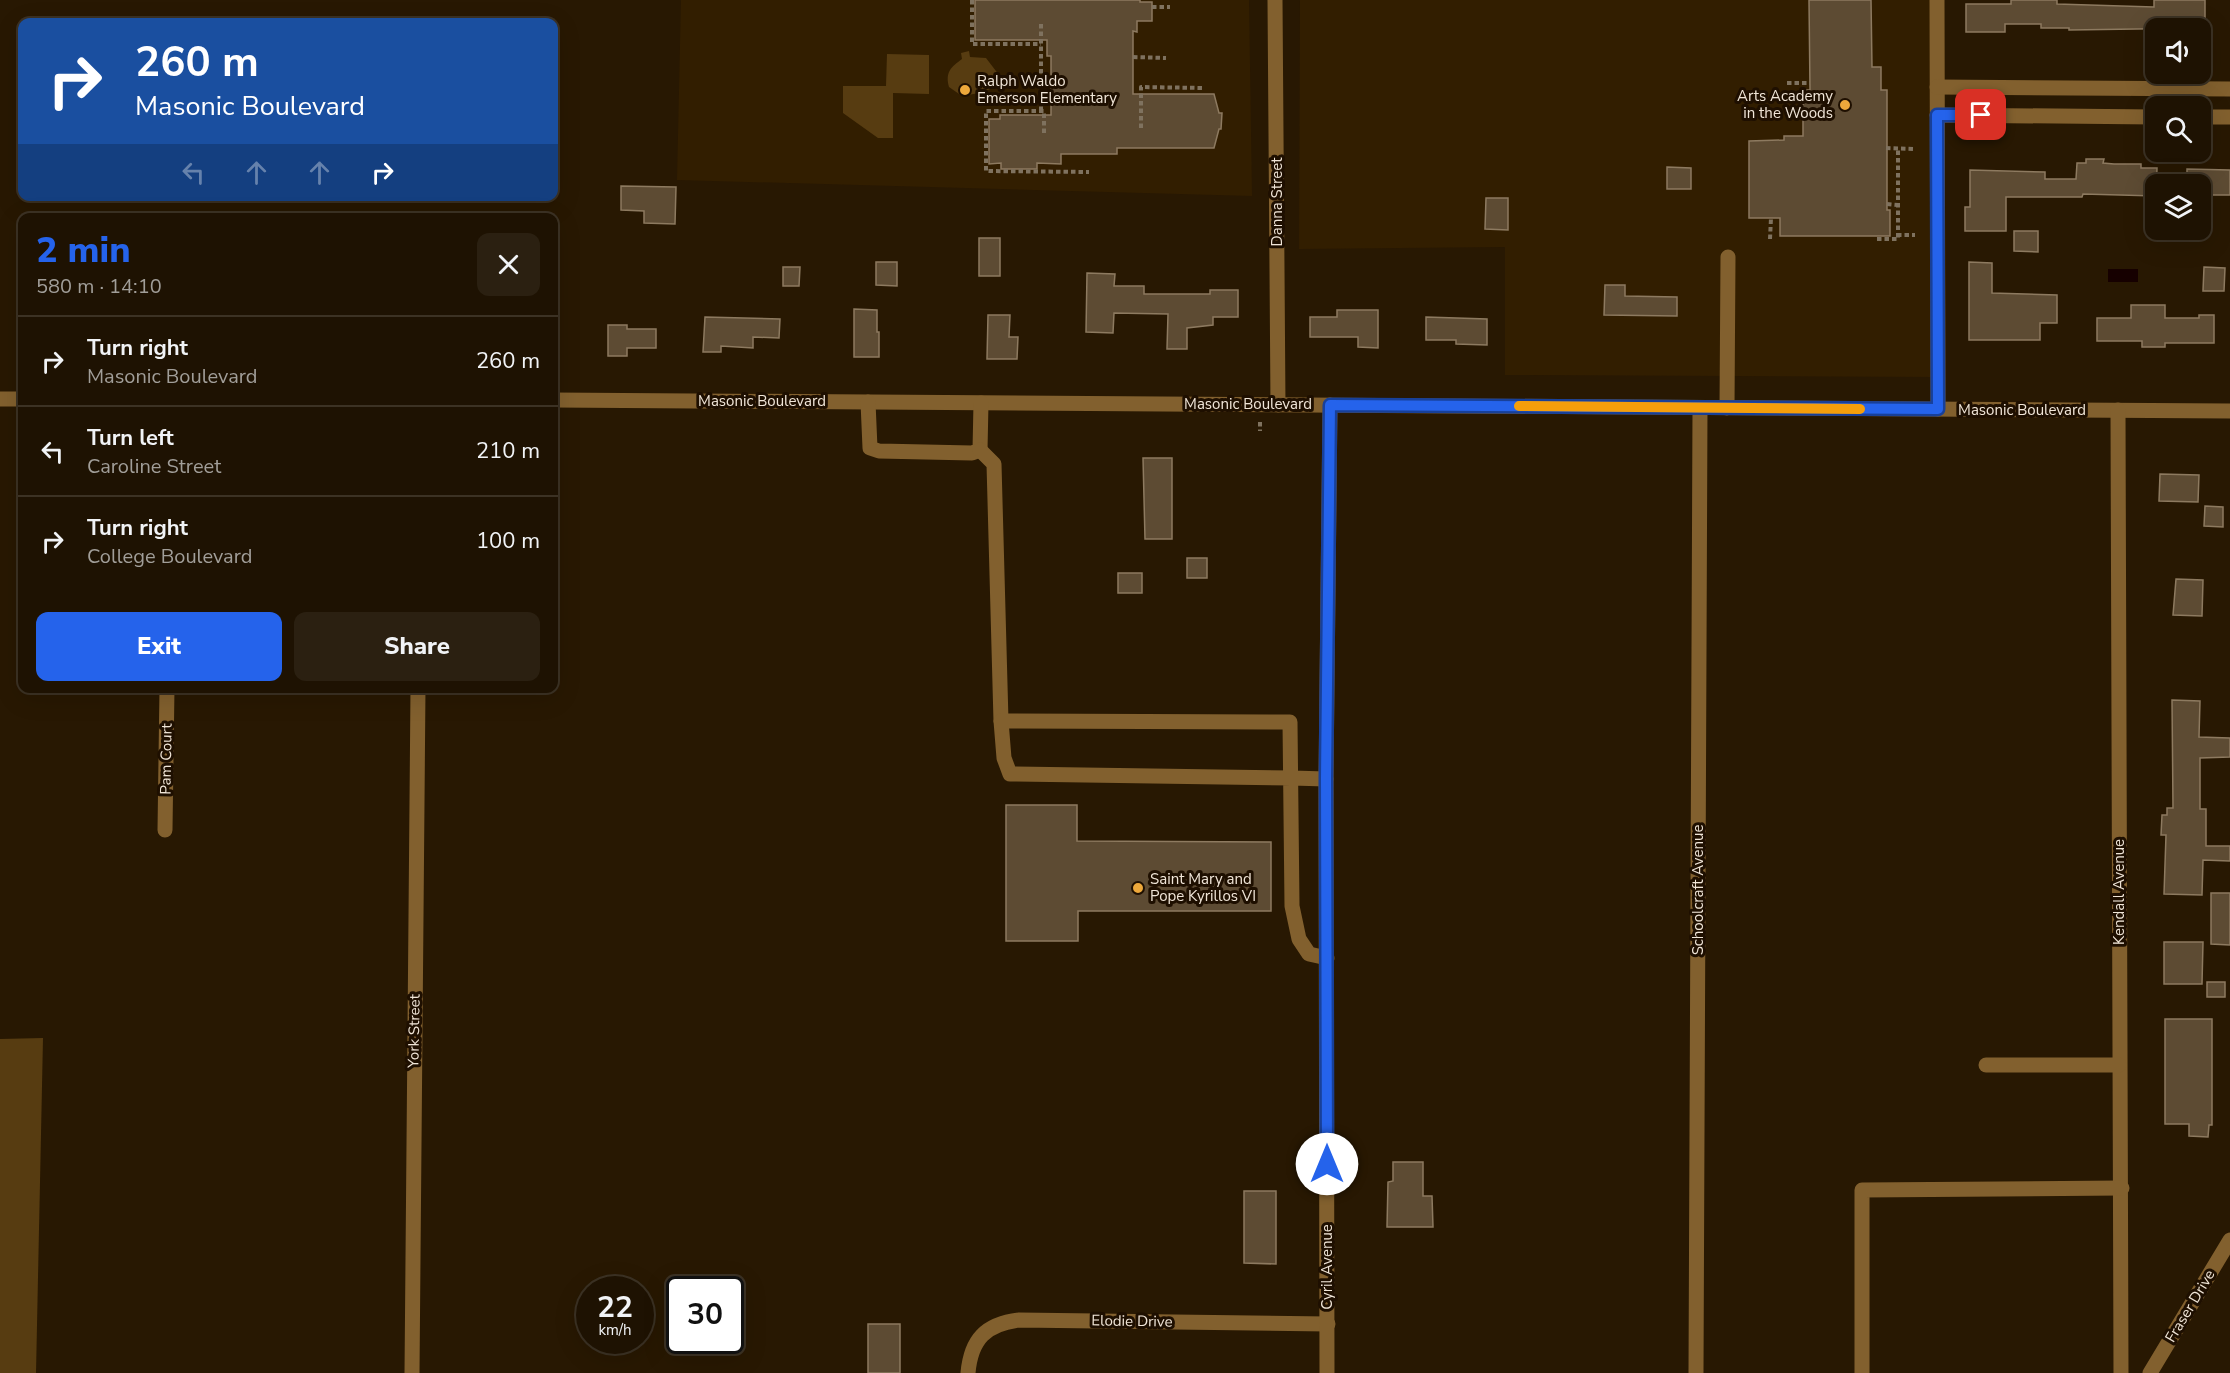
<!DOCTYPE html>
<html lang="en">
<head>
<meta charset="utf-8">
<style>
  body { margin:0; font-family:"Nunito Sans",sans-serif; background:#2b2011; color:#f1f3f6; height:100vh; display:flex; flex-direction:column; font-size:22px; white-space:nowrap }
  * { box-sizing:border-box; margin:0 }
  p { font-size:20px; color:#a19e99 }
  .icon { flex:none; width:33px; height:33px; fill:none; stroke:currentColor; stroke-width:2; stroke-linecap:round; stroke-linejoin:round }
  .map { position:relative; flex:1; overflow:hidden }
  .sheet { position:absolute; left:18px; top:213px; width:540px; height:480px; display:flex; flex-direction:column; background:#1e1202; border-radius:12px; box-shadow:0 6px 24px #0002,0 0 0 2px #3c3224 }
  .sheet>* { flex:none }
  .banner { position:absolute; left:18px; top:18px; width:540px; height:183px; border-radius:12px; box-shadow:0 6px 24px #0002,0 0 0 2px #3c3224; background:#1a4fa0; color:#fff; overflow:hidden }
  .fabs { position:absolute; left:2145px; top:18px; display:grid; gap:12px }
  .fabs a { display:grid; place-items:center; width:66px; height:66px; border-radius:12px; background:#1e1202; box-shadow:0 6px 24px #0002,0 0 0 2px #3c3224; font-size:30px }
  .speed { position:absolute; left:576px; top:1276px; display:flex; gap:12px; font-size:30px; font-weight:700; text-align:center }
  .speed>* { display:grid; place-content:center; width:78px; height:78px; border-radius:50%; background:#1e1202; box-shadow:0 6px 24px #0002,0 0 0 2px #3c3224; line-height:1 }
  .speed small { font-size:15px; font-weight:400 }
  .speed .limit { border:3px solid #111; border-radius:9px; background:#fff; color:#111 }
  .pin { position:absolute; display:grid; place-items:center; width:51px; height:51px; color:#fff; margin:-26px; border-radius:12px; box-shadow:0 3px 9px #0006 }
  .me { position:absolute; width:66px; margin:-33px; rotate:0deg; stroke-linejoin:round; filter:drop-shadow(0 0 4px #0008) }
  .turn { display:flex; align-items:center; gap:21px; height:126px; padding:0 18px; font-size:27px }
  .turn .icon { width:78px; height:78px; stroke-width:2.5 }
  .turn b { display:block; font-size:42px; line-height:51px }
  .lanes { display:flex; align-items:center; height:57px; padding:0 18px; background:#0003; justify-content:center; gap:30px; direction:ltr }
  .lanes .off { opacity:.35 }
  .round { display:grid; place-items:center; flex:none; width:63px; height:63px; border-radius:12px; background:#2b2011 }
  .head { display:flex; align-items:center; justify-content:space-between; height:102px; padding:0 18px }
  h1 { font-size:36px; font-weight:800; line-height:45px; color:#2563eb }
  .cta { display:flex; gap:12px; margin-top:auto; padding:12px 18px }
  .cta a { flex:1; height:69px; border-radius:12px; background:#2563eb; color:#fff; font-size:24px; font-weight:800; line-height:69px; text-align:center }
  .cta a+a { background:#2b2011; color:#f1f3f6 }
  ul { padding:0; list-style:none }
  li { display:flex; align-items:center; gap:18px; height:90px; padding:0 18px; border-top:2px solid #3c3224 }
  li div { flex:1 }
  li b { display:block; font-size:22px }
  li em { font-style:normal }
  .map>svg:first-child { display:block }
  .built { fill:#321e00 }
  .green { fill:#573c11 }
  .water { fill:#160000 }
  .building { fill:#5d4b33; stroke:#8d7a60; stroke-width:1.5 }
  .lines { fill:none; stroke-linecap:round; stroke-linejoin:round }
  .path { stroke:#7f725f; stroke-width:4; stroke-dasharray:4.5 3; stroke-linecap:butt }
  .minor { stroke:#82602e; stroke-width:15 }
  .route-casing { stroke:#184099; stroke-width:15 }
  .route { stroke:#2563eb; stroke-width:10 }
  .slow { stroke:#f59e0b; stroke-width:10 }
  .poi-dot { fill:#eda83b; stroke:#1e0f00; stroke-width:2 }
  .labels { text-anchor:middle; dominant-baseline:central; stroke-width:6; stroke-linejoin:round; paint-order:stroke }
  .poi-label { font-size:15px; fill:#f1e6d8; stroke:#1e0f00; text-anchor:start }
  .street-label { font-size:15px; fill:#f1e6d8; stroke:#1e0f00 }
</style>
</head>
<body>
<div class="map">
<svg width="2230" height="1373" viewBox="0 0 2230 1373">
  <rect width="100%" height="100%" fill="#281802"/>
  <!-- built -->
  <g class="built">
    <path d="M681,0H1249L1252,196L677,180Z"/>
    <path d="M1300,0H1935V377L1505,375V247L1299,249Z"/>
  </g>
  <!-- green -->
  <g class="green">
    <path d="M969,51L970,57L986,58L999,75C998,93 976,93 962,96L949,87C945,72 951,67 962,59L961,53Z"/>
    <path d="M887,54L929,55V94L893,93V138H878L843,113V86H886Z"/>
    <path d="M43,1038L36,1373H0V1039Z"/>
  </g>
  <!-- water -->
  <rect class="water" x="2108" y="269" width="30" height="13"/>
  <!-- building -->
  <g class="building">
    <path d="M975,0H1140V2H1152V21H1137V32L1133,31V94H1214L1219,113H1222L1221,129H1219L1214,148H1117V154H1061V164L1037,163V169H1001V163L989,164V119H1000V115H1051V56H1047V40H975Z"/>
    <path d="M1809,0H1871L1872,67H1881V90H1887V210H1890V236H1780V218H1749V141L1784,140V136H1803V90H1810Z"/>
    <path d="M2011,0H2057V4L2154,7V0H2205V28L2069,30V28H2041V24H2005V32H1966V4H2011Z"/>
    <path d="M2086,159H2104L2103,163L2114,164H2141V168H2157L2156,196L2083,194L2082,197H2006V231H1965V207H1970V170L2045,172V179H2076L2077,163H2086Z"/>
    <path d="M1667,167L1691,168V189H1667Z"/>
    <path d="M2187,169L2230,170V195H2200V184H2187Z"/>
    <path d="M621,186L676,187L675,224L644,223V211L621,210Z"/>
    <path d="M1486,198H1508V230L1485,229Z"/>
    <path d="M2014,231H2038V252L2014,251Z"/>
    <rect x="979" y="238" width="21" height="38"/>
    <path d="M876,262H897V286L876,285Z"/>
    <path d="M1969,262L1992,263V293L2057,295V323H2040V340H1969Z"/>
    <path d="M783,267H800L799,286H783Z"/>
    <path d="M2204,267L2225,268L2224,291H2203Z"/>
    <path d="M1087,273L1115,274L1114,286H1144V294H1210V290H1238V317H1213V325L1187,328V349H1167L1168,314L1114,313L1113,333L1086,332Z"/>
    <path d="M1605,285H1625V296L1677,297V316L1604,315Z"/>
    <path d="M2131,305H2165V318H2199V315H2214V343H2165V347H2142V341H2097V318H2131Z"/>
    <path d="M854,309L877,310V332H879V357H854Z"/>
    <path d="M1337,310H1378V348L1358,347V337H1310V317H1337Z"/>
    <path d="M988,315H1010L1009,337H1018L1017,359H987Z"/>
    <path d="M705,317L780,319L779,338L753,337V348L721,346V352H703Z"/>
    <path d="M1426,317L1487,319V345L1456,344V340H1426Z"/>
    <path d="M608,325H627V329H656V348H627V356H608Z"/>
    <path d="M1143,458H1172V539H1145Z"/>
    <path d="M2160,474L2199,475L2198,502L2159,501Z"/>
    <path d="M2205,506L2223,507V527L2204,526Z"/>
    <rect x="1187" y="558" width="20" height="20"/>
    <rect x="1118" y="573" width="24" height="20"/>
    <path d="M2176,579L2203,580L2202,616L2173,615Z"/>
    <path d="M2172,700L2200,701L2199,737L2230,738V757L2200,758V809H2206V846H2230V861L2203,860L2202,895L2164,894L2166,835H2161L2162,815H2167V808H2173Z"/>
    <path d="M1006,805H1077V841L1271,842V911H1078V941H1006Z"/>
    <path d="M2211,893H2230V945L2211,944Z"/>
    <path d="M2164,942H2203L2202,984H2164Z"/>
    <rect x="2207" y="982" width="18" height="15"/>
    <path d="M2165,1019H2212V1125H2209L2208,1137L2189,1136V1124H2165Z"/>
    <path d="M1393,1162H1423V1196H1432L1433,1227H1387L1388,1182L1393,1181Z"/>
    <path d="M1244,1191H1276V1264L1244,1263Z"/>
    <rect x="868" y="1324" width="32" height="49"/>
  </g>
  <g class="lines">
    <!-- path -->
    <g class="path">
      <path d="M972,0V44H1041"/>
      <path d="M1152,7H1170"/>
      <path d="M1041,24V111"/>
      <path d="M1133,57L1166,58"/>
      <path d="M1787,83H1810"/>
      <path d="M1141,128V87L1203,88"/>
      <path d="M1044,133V111H986V171L1089,172"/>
      <path d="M1886,148L1914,149"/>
      <path d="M1887,204L1898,205"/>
      <path d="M1897,235H1915"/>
      <path d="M1770,239L1771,218"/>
      <path d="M1877,239H1898V148"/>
      <path d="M1260,422V431"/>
    </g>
    <!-- minor -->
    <g class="minor">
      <path d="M1275,0L1278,405"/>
      <path d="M1937,0L1938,409"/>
      <path d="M1937,87L2230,89"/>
      <path d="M1937,115L2156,117"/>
      <path d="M2200,117H2230"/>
      <path d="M0,399H22"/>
      <path d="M554,400L2230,411"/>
      <path d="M868,402L870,448L879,451L972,453L980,450L981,403"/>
      <path d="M1727,408L1728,257"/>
      <path d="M2118,410L2121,1373"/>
      <path d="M980,450L994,464L1001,721"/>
      <path d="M1326,779L1292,778L1010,774L1004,758L1001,721L1290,722L1292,906L1299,939L1309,954L1327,958"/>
      <path d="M165,830L167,688"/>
      <path d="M1986,1065H2119"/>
      <path d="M412,1373L418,688"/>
      <path d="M968,1373C971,1339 986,1324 1019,1320L1328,1324"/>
      <path d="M1327,1373L1326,779L1330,405"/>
      <path d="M1696,1373L1700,408"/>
      <path d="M1862,1373V1190L2122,1188"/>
      <path d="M2150,1373L2230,1240"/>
    </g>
  </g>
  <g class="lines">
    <defs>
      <path id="route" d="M1327,1164L1326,778L1330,405L1938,409L1937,115H1981"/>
    </defs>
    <!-- route casing -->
    <use href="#route" class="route-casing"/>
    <!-- route -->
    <use href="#route" class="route"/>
    <!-- slow -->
    <path class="slow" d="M1519,406L1860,409"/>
  </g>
  <!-- markers -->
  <g class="poi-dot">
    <circle cx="965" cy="90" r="6"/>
    <circle cx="1845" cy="105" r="6"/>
    <circle cx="1138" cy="888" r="6"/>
  </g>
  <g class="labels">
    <!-- poi labels -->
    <g class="poi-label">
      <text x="977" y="81">Ralph Waldo<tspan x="977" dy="17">Emerson Elementary</tspan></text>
      <text x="1833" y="96" text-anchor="end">Arts Academy<tspan x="1833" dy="17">in the Woods</tspan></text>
      <text x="1150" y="879">Saint Mary and<tspan x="1150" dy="17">Pope Kyrillos VI</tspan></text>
    </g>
    <!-- street labels -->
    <g class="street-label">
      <text transform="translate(1277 202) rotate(-90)">Danna Street</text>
      <text x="762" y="401">Masonic Boulevard</text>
      <text x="1248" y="404">Masonic Boulevard</text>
      <text x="2022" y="410">Masonic Boulevard</text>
      <text transform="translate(166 759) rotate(-89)">Pam Court</text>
      <text transform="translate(1698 890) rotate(-90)">Schoolcraft Avenue</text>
      <text transform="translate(2119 892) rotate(-90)">Kendall Avenue</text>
      <text transform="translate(414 1031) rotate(-89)">York Street</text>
      <text transform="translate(1327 1267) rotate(-90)">Cyril Avenue</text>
      <text transform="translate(2190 1306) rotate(-59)">Fraser Drive</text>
      <text transform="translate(1132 1321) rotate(1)">Elodie Drive</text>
    </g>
  </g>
</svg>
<div class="fabs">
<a><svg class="icon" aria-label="sound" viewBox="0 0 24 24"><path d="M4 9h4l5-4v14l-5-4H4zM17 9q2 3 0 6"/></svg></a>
<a><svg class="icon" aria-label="search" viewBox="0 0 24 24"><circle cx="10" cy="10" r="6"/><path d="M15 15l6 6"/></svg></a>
<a><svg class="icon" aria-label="layers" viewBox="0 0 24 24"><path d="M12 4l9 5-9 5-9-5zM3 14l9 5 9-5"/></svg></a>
</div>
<div class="speed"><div>22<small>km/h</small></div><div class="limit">30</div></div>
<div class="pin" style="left:1981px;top:115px;background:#d93025"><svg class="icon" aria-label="arrive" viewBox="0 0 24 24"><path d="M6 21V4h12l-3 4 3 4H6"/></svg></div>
<svg class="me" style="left:1327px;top:1164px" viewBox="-20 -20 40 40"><circle r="19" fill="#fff"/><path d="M0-13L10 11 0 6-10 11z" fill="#2563eb"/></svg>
<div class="banner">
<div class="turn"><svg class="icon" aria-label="right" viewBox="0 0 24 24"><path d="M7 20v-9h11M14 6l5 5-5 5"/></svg><div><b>260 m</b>Masonic Boulevard</div></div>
<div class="lanes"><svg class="icon off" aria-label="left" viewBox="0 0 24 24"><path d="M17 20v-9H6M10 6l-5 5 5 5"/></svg><svg class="icon off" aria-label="ahead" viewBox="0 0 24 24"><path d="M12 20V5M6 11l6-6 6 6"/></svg><svg class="icon off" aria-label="ahead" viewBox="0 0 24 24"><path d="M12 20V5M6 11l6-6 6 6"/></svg><svg class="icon" aria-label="right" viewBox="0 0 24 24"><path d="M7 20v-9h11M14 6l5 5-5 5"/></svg></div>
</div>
<section class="sheet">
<div class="head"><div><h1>2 min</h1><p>580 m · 14:10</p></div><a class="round"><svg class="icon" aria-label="close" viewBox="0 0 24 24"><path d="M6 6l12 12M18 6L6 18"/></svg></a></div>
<ul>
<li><svg class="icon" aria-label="right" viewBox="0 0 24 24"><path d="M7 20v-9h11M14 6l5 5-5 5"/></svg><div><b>Turn right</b><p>Masonic Boulevard</p></div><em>260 m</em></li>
<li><svg class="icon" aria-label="left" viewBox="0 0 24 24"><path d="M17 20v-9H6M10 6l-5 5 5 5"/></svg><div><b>Turn left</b><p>Caroline Street</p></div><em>210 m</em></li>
<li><svg class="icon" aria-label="right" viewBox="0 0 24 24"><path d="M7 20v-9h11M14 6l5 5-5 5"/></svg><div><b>Turn right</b><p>College Boulevard</p></div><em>100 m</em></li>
</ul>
<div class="cta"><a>Exit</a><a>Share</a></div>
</section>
</div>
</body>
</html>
